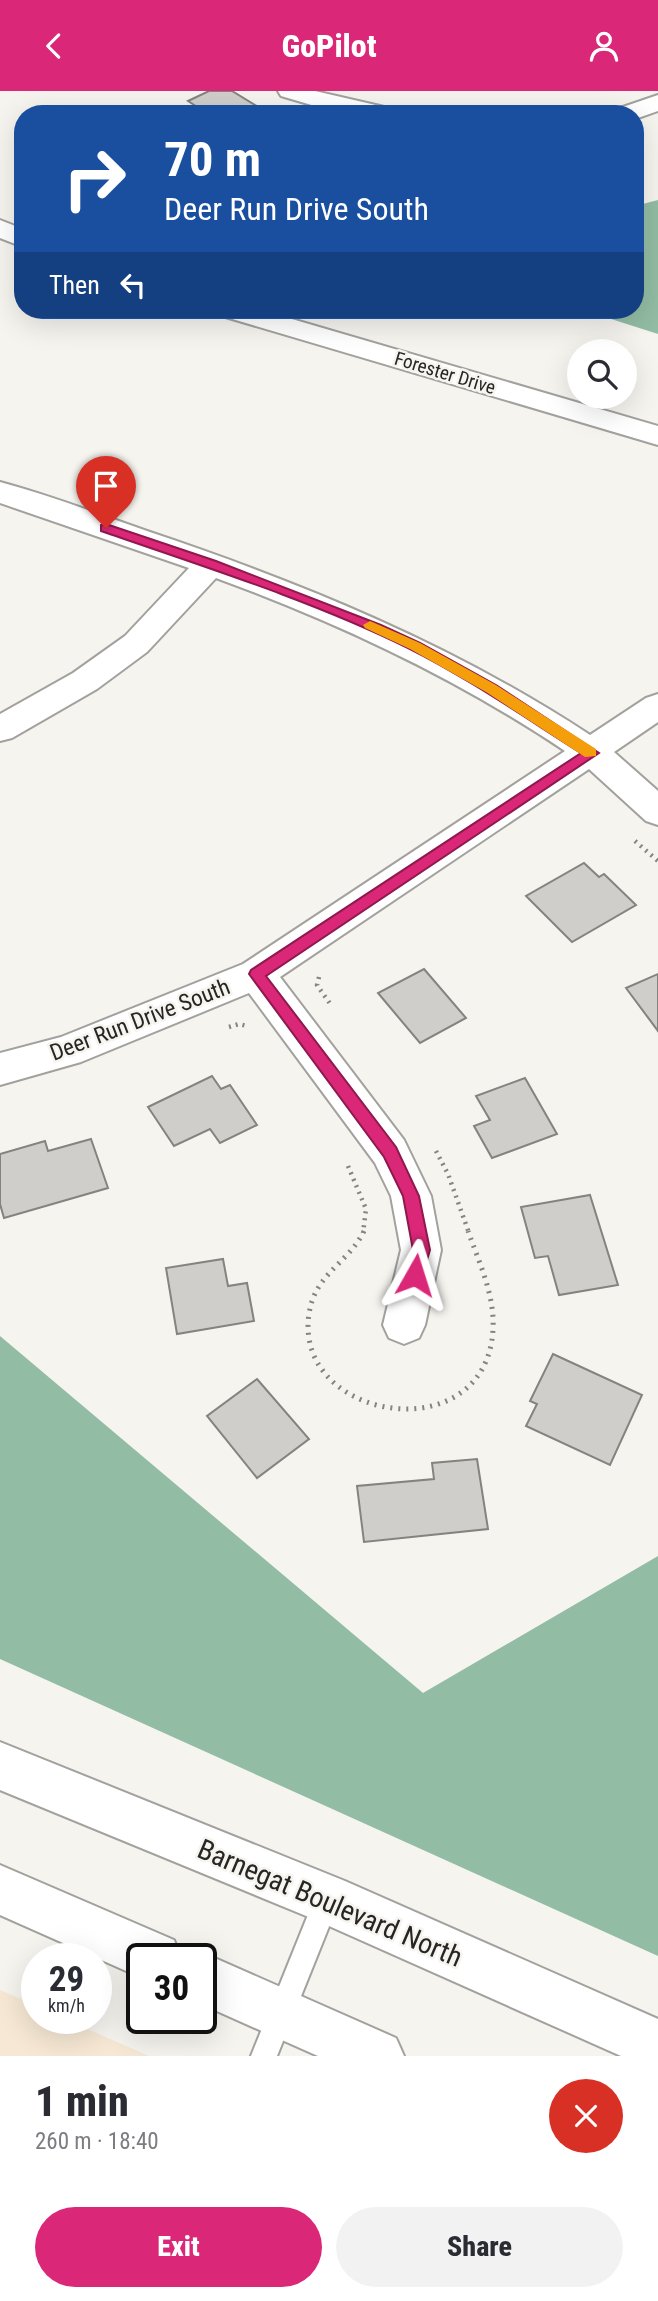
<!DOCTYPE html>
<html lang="en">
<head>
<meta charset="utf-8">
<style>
  body { margin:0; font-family:"Roboto Condensed",sans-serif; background:#f2f2f3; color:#2b2b33; height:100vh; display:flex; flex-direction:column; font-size:26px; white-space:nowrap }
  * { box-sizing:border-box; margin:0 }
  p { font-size:23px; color:#7c7c81 }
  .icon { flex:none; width:38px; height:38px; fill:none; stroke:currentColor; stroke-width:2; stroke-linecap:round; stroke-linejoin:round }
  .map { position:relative; height:1965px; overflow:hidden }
  .panel { display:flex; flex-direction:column; background:#fff; flex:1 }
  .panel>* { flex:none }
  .banner { position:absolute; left:14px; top:14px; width:630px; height:214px; border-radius:28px; box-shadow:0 7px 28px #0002; background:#1a4fa0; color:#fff; overflow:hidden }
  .tools { position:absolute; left:567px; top:248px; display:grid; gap:14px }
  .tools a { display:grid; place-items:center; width:70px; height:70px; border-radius:50%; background:#fff; box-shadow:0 7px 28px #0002; font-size:35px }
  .speed { position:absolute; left:21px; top:1852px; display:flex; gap:14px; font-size:35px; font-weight:700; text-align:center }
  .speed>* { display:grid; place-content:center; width:91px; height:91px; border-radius:50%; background:#fff; box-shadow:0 7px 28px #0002; line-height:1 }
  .speed small { font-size:18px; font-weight:400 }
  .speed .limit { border:4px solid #111; border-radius:10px; background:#fff; color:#111 }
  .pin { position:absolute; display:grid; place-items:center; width:60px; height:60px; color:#fff; margin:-72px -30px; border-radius:50% 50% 50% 0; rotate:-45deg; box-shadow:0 0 7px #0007 }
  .pin .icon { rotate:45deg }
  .me { position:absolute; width:77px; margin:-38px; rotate:6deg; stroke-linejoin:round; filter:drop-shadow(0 0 5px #0008) }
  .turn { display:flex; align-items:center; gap:24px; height:147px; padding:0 35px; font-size:32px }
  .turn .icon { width:91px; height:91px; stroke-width:2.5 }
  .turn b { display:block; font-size:49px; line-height:60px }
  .then { display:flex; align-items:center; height:66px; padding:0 35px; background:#0003; gap:14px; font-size:26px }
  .round { display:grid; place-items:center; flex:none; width:74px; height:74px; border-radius:37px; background:#f2f2f3 }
  .overview { display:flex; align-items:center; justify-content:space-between; height:119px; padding:0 35px }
  h1 { font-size:42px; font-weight:800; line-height:52px }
  .cta { display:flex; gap:14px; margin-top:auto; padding:14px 35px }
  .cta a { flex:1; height:80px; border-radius:42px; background:#db2777; color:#fff; font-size:28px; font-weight:800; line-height:80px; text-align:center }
  .cta a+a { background:#f2f2f3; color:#2b2b33 }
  header { display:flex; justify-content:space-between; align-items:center; height:91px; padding:0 35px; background:#db2777; color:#fff; font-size:32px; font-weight:800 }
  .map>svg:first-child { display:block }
  .education { fill:#f6e8d4 }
  .forest { fill:#92bca3 }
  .building { fill:#d0ceca; stroke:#84837f; stroke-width:2 }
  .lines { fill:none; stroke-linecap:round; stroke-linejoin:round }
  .service-casing { stroke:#a2a19d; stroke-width:4 }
  .minor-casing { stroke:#a2a19d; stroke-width:4 }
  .tertiary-casing { stroke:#a2a19d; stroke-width:4 }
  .path-far1 { stroke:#858481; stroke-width:4.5; stroke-dasharray:2 5; stroke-linecap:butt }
  .path { stroke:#858481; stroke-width:5; stroke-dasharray:2 6; stroke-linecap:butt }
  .service { fill:#fff; fill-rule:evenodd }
  .minor { fill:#fff; fill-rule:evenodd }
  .tertiary { fill:#fff; fill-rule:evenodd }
  .route { fill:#db2777; stroke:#8e194d; stroke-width:2 }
  .slow { fill:#f59e0b }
  .labels { text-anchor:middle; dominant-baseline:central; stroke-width:5; stroke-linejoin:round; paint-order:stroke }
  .far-street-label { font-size:19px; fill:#272625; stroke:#f5f4ef }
  .street-label { font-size:23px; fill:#272625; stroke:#f5f4ef }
  .near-street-label { font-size:28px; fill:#272625; stroke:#f5f4ef }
</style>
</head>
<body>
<header><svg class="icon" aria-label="back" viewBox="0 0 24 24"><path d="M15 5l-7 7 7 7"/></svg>GoPilot<svg class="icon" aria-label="person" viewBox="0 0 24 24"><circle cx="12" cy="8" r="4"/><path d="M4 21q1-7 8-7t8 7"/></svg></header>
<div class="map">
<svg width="658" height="1965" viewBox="0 0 658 1965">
  <rect width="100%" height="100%" fill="#f5f4ef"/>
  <!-- education -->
  <path class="education" d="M0,1899L37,1915V1927H62L149,1965H0Z"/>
  <!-- forest -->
  <g class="forest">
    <path d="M658,109V243L583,219H635V115Z"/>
    <path d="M0,1245L423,1602L658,1465V1865L0,1568Z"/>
  </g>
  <!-- building -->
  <g class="building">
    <path d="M209,0H232L260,17L249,23H208L188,10Z"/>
    <path d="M584,772L599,786L604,783L636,814L572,851L526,805Z"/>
    <path d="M424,878L466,927L420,952L378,902Z"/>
    <path d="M658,883V940L626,897Z"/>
    <path d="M212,985L221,998L230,994L257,1034L220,1052L210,1038L174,1055L148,1016Z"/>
    <path d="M525,987L557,1043L492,1067L474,1035L490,1029L476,1005Z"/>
    <path d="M91,1048L108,1097L4,1127L0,1113V1063L45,1050L48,1060Z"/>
    <path d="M590,1104L618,1194L559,1204L548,1165L535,1167L521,1116Z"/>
    <path d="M223,1168L228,1195L247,1192L254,1230L177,1243L166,1177Z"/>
    <path d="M553,1263L642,1304L610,1374L526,1335L537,1313L530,1310Z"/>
    <path d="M257,1288L309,1348L257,1387L207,1325Z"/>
    <path d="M477,1368L488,1438L364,1451L357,1395L434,1388L432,1372Z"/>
  </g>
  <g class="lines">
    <defs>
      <path id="service" d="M327,1795L336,1799L340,1808L277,1965H251L318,1799Z"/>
      <g id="minor">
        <path d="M278,0H315L393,18L396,23H342L281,5Z"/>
        <path d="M658,4V20L635,28V23H614L617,18Z"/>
        <path d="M0,129L23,138V156L0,147Z"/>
        <path d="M218,219H261L658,335V354L222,225Z"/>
        <path d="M0,391C49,404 98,423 147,440C302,492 452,553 590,644L646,607L658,603V631L614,661L658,700V734L646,730L589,678L280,886L404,1049L431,1105L441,1159L425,1234L419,1247L404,1253L389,1247L383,1234L401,1159L391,1105L375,1072L249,902L81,971L0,994V962L61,946L243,873L565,660C456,587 339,532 216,487L147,561L97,598L12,647L0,650V623L73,582L125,545L189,477L0,412Z"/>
      </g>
      <g id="tertiary">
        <path d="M0,1651L345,1790L658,1928V1965H621L311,1827L0,1699Z"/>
        <path d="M0,1774L174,1849L181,1867H142V1887L0,1824Z"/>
        <path d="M201,1861L396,1947L404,1965H318L201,1913V1867H187Z"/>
      </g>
    </defs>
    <!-- service casing -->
    <use href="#service" class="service-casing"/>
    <!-- minor casing -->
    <use href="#minor" class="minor-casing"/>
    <!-- tertiary casing -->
    <use href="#tertiary" class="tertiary-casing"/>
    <!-- path-far1 -->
    <g class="path-far1">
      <path d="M635,750L658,770"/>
      <path d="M319,886L317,894L331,914"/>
      <path d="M229,936L239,933L247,935"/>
      <path d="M436,1060L448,1083L469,1142"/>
      <path d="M348,1075L366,1118L363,1142"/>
    </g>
    <!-- path -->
    <path class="path" d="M364,1140C348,1173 315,1182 309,1223C293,1331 487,1361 493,1238C495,1205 479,1171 468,1140"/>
    <!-- service -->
    <use href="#service" class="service"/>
    <!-- minor -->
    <use href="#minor" class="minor"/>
    <!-- tertiary -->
    <use href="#tertiary" class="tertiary"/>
  </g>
  <!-- route -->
  <path class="route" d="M106,433L216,470L381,534L420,552L496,594L599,662L266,885L396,1056L419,1105L430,1159L421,1189L415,1191L409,1189L407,1184L413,1159L403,1105L384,1066L249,883L251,879L581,662C524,626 468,587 408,557C313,510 202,475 101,440V434Z"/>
  <!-- slow -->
  <path class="slow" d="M370,530L420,552L496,594L596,658V665L585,666L486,601L410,558L365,537L363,534Z"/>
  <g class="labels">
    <!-- far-street labels -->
    <g class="far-street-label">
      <text transform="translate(445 282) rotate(17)">Forester Drive</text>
    </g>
    <!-- street labels -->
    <g class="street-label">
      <text transform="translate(140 929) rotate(-21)">Deer Run Drive South</text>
    </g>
    <!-- near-street labels -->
    <g class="near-street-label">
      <text transform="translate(330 1812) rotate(23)">Barnegat Boulevard North</text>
    </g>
  </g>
</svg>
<div class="tools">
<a><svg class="icon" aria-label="search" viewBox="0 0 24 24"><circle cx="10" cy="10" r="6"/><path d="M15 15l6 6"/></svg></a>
</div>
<div class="speed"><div>29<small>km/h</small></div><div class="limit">30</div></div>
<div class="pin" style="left:106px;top:437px;background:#d93025"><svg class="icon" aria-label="arrive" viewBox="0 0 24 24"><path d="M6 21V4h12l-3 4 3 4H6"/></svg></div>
<svg class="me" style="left:415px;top:1184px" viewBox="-20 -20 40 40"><path d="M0-17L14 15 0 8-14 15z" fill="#db2777" stroke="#fff" stroke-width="4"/></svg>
<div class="banner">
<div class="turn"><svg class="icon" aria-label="right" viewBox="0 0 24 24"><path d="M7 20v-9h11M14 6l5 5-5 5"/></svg><div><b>70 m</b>Deer Run Drive South</div></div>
<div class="then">Then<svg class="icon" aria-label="left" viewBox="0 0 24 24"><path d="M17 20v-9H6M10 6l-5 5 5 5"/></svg></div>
</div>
</div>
<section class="panel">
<div class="overview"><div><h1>1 min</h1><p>260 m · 18:40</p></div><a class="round" style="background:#d93025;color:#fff"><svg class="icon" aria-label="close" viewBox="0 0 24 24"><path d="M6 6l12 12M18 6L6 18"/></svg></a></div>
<div class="cta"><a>Exit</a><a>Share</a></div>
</section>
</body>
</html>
